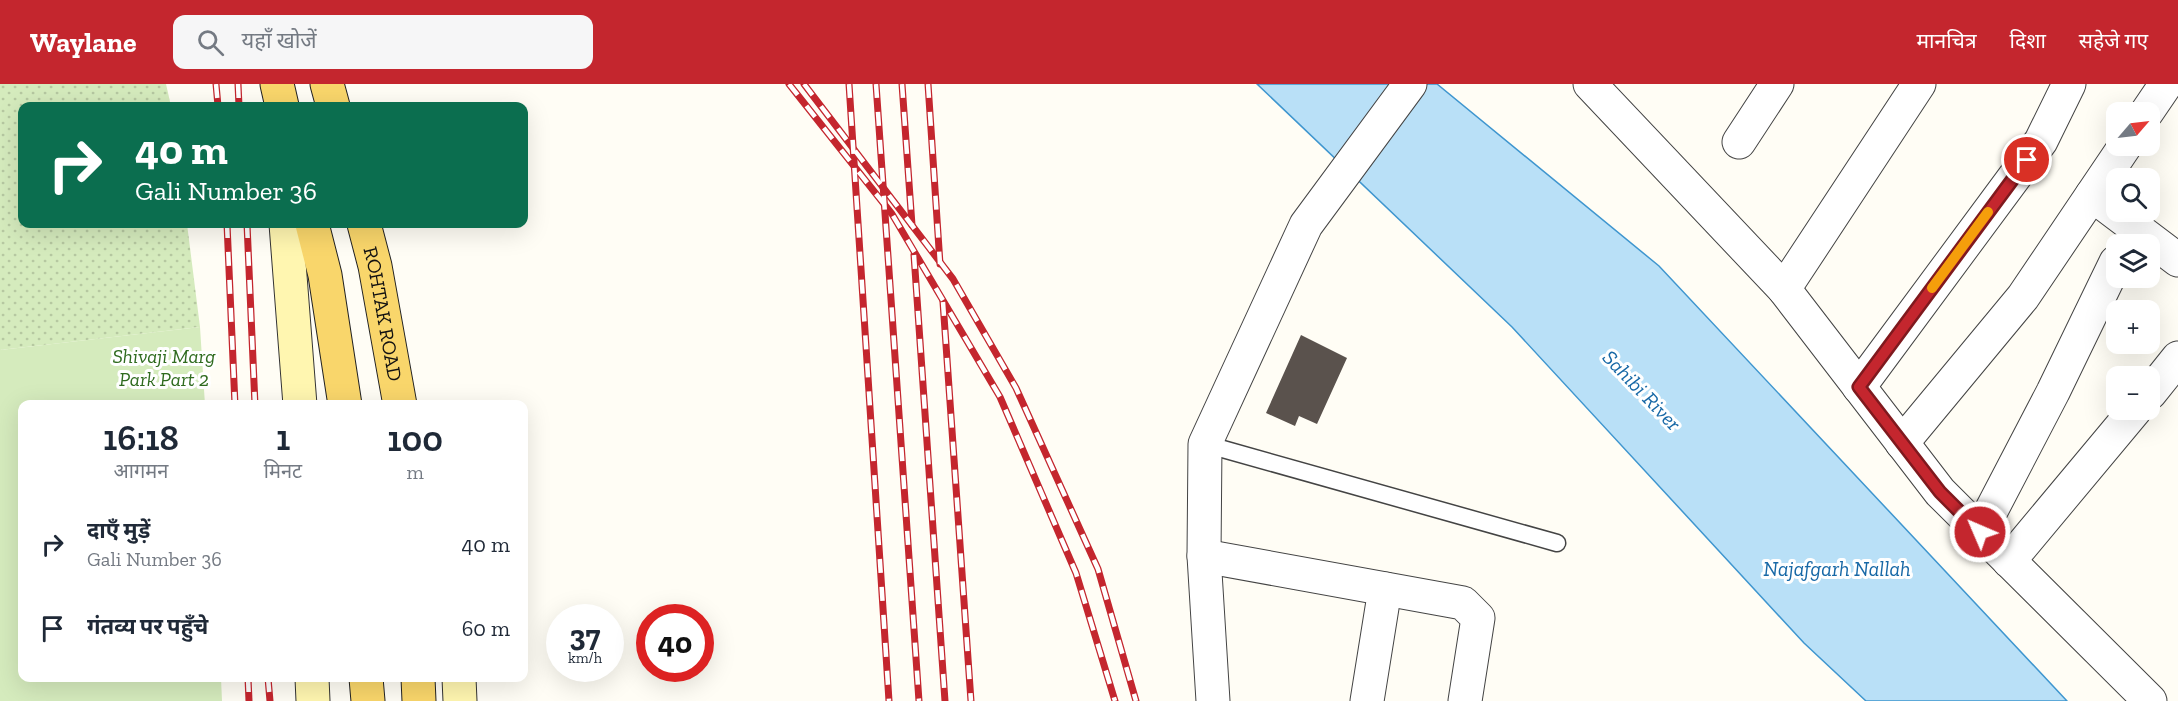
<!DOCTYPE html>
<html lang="hi">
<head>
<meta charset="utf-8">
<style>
  body { margin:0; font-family:"Zilla Slab","Noto Sans Devanagari",serif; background:#f6f6f7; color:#1f2937; height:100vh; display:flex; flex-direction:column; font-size:22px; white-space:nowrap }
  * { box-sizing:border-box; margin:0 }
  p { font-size:20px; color:#747a83 }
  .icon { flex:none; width:33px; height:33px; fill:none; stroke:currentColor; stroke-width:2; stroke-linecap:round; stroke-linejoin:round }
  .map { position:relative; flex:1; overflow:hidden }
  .sheet { position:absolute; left:18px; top:316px; width:510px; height:282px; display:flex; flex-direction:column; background:#fff; border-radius:12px; box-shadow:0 6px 24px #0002 }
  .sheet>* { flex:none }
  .guide { position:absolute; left:18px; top:18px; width:510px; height:126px; border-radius:12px; box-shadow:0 6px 24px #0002; background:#0b6e4f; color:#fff; overflow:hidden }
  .needle { width:39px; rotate:62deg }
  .fabs { position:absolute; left:2106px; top:18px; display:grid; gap:12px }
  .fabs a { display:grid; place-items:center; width:54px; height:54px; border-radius:12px; background:#fff; box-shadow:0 6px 24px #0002; font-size:30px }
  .speed { position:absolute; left:546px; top:520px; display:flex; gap:12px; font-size:30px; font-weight:700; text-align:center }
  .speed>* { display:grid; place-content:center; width:78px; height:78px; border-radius:50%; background:#fff; box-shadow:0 6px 24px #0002; line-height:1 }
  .speed small { font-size:15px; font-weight:400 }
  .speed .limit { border:9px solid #d22; background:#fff; color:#111 }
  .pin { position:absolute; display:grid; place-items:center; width:51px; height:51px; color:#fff; margin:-26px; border:3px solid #fff; border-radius:50%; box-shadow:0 2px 6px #0007 }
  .me { position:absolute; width:66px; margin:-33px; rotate:315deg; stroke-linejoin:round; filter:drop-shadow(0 0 4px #0008) }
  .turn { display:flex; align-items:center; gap:21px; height:126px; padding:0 18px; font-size:27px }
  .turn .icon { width:78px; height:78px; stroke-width:2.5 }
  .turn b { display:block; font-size:42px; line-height:51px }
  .eta { display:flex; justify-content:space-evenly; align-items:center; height:102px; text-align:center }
  .eta b { font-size:36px; font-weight:600; line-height:42px }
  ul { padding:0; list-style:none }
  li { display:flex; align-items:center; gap:18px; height:84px; padding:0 18px }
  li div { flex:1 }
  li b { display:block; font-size:22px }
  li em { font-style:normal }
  header { display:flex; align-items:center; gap:36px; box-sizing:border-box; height:84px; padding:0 30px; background:#c4262e; color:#fff }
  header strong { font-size:28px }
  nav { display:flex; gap:33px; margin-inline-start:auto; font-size:21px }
  .search { width:420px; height:54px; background:#f6f6f7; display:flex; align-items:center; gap:15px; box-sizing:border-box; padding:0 21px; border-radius:12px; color:#747a83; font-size:22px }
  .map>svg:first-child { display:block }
  .grass { fill:url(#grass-dots) }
  .park { fill:#d5ebbd }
  .water { fill:#b9e0f7; stroke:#3f96cf; stroke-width:1.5 }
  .building { fill:#5a524d }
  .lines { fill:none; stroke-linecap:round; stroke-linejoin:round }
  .service-casing { stroke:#444; stroke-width:19 }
  .minor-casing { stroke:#444; stroke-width:35 }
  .tertiary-casing { stroke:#444; stroke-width:35 }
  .secondary-casing { stroke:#333; stroke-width:35 }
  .primary-casing { stroke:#222; stroke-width:35 }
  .service { stroke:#fff; stroke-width:16 }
  .minor { stroke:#fff; stroke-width:33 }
  .tertiary { stroke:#fff; stroke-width:33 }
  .secondary { stroke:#fff6b0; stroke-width:33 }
  .primary { stroke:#f9d66b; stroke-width:33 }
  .rail-casing { stroke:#c4262e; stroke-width:7 }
  .rail { stroke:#fff; stroke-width:4.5; stroke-dasharray:14; stroke-linecap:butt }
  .route-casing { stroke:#7f191e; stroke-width:15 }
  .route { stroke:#c4262e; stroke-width:10 }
  .slow { stroke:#f59e0b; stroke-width:10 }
  .labels { text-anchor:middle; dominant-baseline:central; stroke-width:6; stroke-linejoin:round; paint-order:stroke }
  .street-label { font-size:20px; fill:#111; stroke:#fff }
  .park-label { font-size:20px; font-style:italic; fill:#2f6b1f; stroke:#fff }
  .water-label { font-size:21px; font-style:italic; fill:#1768a6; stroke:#fff }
</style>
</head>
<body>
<header>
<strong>Waylane</strong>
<div class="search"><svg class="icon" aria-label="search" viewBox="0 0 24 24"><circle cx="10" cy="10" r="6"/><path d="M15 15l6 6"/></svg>यहाँ खोजें</div>
<nav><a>मानचित्र</a><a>दिशा</a><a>सहेजे गए</a></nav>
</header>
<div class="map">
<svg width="2178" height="617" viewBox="0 0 2178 617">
  <defs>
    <pattern id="grass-dots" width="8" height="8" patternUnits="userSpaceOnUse" patternTransform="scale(1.5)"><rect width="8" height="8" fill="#d5ebbd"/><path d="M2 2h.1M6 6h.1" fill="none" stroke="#b6c8a1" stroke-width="1.8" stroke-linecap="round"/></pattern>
  </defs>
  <rect width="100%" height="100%" fill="#fffdf5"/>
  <!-- grass -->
  <path class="grass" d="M0,0H166L171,22H22V140H187L200,243L0,266Z"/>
  <!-- park -->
  <path class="park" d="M200,243L205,321H22V594H221L222,617H0V266Z"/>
  <!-- water -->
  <path class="water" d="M1257,0H1437L1659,182L2067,617H1866L1804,559L1512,243Z"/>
  <!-- building -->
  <path class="building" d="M1301,251L1347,274L1317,340L1299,332L1295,342L1266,329Z"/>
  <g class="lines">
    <defs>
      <path id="service" d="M1205,360L1557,459"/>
      <g id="minor">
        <path d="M2147,28L2166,0"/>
        <path d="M1739,58L1777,0"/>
        <path d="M2092,111L2178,176"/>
        <path d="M1784,205L1919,0"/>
        <path d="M1859,303L2041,57L2069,0"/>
        <path d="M2150,309L2178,274"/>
        <path d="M1902,359L2023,213L2125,62"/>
        <path d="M1980,448L2053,308L2116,178"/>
        <path d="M1204,472L1463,519L1478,534L1465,617"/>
        <path d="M2009,477L2135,326"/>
        <path d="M1213,617L1204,472L1205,360L1306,141L1410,0"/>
        <path d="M1367,617L1385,505"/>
      </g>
      <path id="tertiary" d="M1590,0L1784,205L1940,408L2150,617"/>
      <g id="secondary">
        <path d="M286,140L300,321"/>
        <path d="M312,594L313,617"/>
        <path d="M459,594L460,617"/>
      </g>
      <g id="primary">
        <path d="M277,0L282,22"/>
        <path d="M327,0L333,22"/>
        <path d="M312,140L325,191L345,321"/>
        <path id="s1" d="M364,140L375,182L400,321"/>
        <path d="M366,594L368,617"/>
        <path d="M418,594L419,617"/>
      </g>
    </defs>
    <!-- service casing -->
    <use href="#service" class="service-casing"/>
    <!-- minor casing -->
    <use href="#minor" class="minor-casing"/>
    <!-- tertiary casing -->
    <use href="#tertiary" class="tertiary-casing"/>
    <!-- secondary casing -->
    <use href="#secondary" class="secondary-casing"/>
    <!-- primary casing -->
    <use href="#primary" class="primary-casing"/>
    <!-- service -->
    <use href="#service" class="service"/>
    <!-- minor -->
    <use href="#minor" class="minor"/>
    <!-- tertiary -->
    <use href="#tertiary" class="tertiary"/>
    <!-- secondary -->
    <use href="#secondary" class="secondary"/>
    <!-- primary -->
    <use href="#primary" class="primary"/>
    <defs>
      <g id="rail">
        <path d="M216,0L218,22"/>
        <path d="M238,0L239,22"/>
        <path d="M789,0L892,130L1000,313L1076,489L1115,617"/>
        <path d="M804,0L953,195L1016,304L1098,485L1136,617"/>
        <path d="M849,0L889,617"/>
        <path d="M876,0L919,617"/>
        <path d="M902,0L912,141"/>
        <path d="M928,0L940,180"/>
        <path d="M227,140L235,321"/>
        <path d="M247,140L255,321"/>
        <path d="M914,171L945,617"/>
        <path d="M943,218L971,617"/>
        <path d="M248,594L249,617"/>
        <path d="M268,594L270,617"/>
      </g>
    </defs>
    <!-- rail casing -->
    <use href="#rail" class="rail-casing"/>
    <!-- rail -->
    <use href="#rail" class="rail"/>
  </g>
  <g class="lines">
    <defs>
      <path id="route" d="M1980,448L1940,408L1859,303L2027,76"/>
    </defs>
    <!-- route casing -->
    <use href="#route" class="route-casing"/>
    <!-- route -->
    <use href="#route" class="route"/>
    <!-- slow -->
    <path class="slow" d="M1932,204L1988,128"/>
  </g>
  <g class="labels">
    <!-- street labels -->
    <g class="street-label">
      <text stroke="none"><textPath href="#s1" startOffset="92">ROHTAK ROAD</textPath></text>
    </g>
    <!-- park labels -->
    <g class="park-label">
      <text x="164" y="272">Shivaji Marg<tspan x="164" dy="23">Park Part 2</tspan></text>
    </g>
    <!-- water labels -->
    <g class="water-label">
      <text transform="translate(1642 306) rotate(46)">Sahibi River</text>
      <text x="1837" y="484">Najafgarh Nallah</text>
    </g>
  </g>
</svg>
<div class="fabs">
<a><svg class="needle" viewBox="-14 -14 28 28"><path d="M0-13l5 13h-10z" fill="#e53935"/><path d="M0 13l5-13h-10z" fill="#747a83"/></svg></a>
<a><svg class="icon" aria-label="search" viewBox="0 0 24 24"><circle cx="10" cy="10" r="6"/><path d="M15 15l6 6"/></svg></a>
<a><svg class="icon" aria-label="layers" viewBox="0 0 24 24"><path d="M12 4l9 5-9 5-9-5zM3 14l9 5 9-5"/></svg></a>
<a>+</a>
<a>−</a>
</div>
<div class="speed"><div>37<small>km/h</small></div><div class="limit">40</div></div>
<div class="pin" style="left:2027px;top:76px;background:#d93025"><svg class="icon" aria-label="arrive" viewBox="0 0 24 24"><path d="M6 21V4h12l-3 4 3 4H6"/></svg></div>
<svg class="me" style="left:1980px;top:448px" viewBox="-20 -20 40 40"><circle r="17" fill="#c4262e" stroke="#fff" stroke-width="3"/><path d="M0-11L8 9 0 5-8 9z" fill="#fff"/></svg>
<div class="guide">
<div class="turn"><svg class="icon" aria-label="right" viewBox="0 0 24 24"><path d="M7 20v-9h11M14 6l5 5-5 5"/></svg><div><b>40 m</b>Gali Number 36</div></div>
</div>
<section class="sheet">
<div class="eta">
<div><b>16:18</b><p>आगमन</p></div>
<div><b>1</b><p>मिनट</p></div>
<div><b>100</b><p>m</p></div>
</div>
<ul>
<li><svg class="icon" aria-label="right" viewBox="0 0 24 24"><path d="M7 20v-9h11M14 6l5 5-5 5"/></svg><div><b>दाएँ मुड़ें</b><p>Gali Number 36</p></div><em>40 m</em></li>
<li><svg class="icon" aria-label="arrive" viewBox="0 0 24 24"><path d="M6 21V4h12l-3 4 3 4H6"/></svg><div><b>गंतव्य पर पहुँचे</b></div><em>60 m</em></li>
</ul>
</section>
</div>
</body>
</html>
